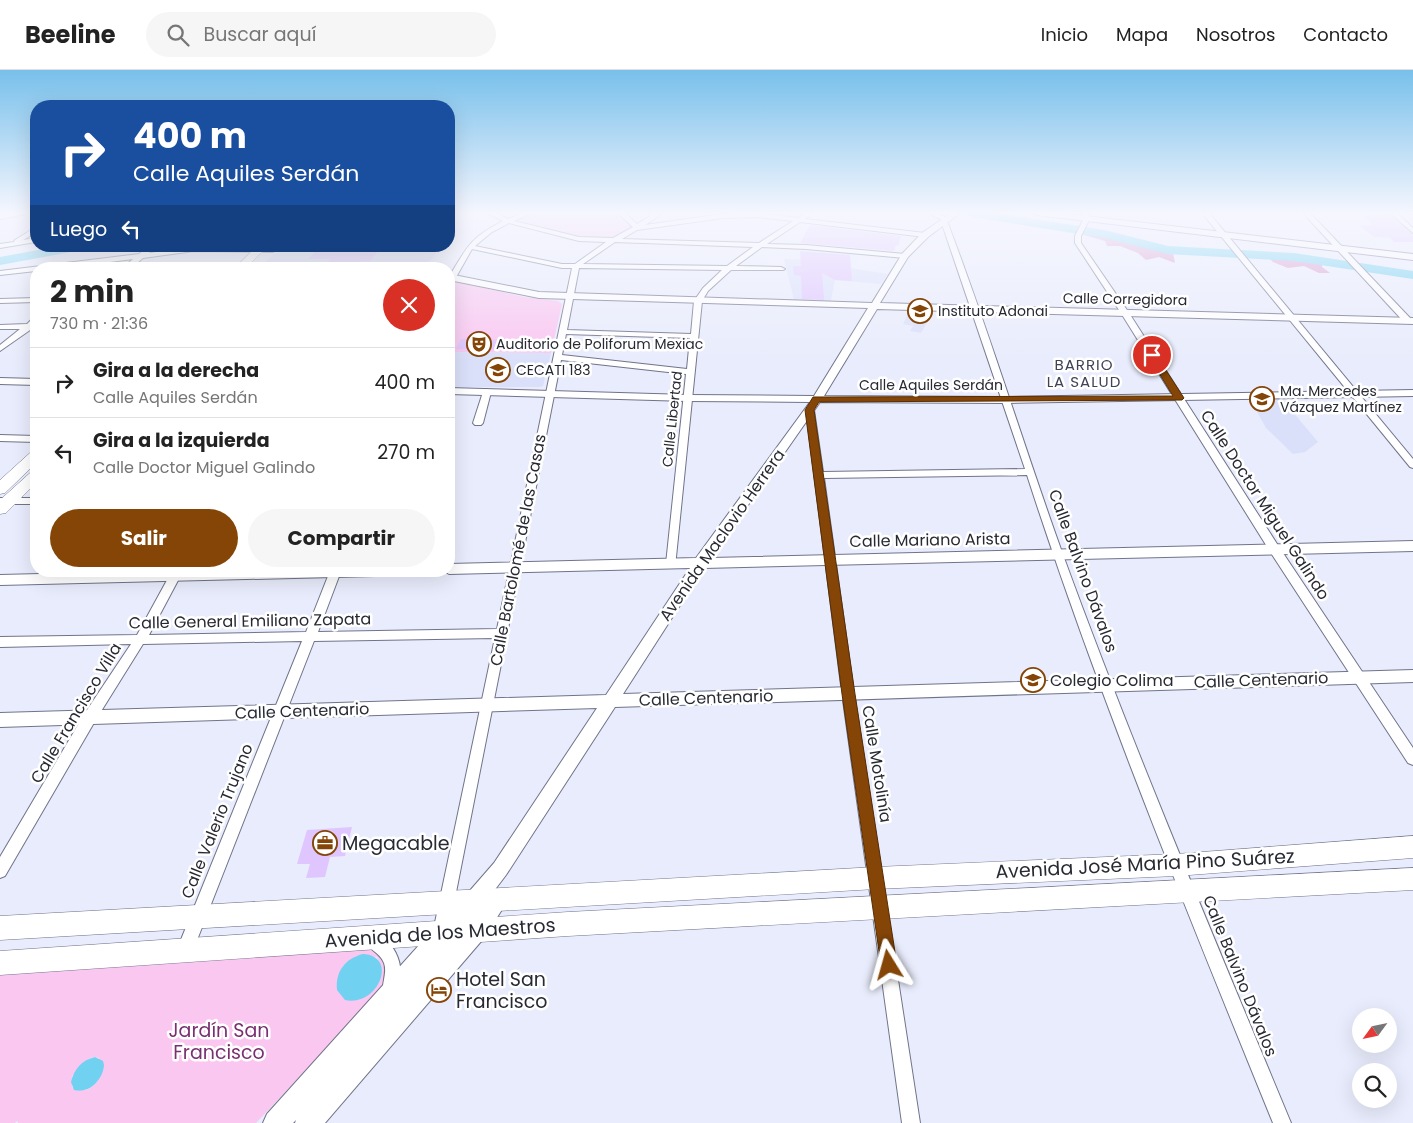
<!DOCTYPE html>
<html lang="es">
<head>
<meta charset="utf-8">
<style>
  body { margin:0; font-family:Poppins,sans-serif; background:#f6f6f6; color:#222; height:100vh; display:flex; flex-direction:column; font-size:19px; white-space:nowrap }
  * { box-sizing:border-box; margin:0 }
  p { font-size:16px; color:#767676 }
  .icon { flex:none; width:28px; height:28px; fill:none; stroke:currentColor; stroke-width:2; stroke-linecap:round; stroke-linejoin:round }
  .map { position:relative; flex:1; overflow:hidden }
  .drawer { position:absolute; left:30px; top:192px; width:425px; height:315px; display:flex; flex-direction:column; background:#fff; border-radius:20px; box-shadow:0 5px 20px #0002 }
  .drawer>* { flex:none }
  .guide { position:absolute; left:30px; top:30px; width:425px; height:152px; border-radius:20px; box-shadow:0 5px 20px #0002; background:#1a4fa0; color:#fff; overflow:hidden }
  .needle { width:32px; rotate:237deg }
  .fabs { position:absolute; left:1352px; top:938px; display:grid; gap:10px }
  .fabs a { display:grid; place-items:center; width:45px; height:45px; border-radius:50%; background:#fff; box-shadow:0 5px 20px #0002; font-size:25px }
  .pin { position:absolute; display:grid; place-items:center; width:42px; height:42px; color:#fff; margin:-21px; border:2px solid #fff; border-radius:50%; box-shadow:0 1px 5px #0007 }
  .me { position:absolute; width:55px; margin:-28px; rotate:352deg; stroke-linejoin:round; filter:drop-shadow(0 0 4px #0008) }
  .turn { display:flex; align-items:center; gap:18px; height:105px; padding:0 20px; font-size:22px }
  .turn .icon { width:65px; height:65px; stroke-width:2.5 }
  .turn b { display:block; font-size:35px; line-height:42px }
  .then { display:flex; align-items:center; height:48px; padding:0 20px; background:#0003; gap:10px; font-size:19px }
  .round { display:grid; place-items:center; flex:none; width:52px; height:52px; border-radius:26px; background:#f6f6f6 }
  .summary { display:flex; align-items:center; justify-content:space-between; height:85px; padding:0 20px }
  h1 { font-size:30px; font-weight:700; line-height:38px }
  .button { display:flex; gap:10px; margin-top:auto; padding:10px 20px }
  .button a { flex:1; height:58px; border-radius:30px; background:#844507; color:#fff; font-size:20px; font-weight:700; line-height:58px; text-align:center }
  .button a+a { background:#f6f6f6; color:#222 }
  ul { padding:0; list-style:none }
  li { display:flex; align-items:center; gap:15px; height:70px; padding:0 20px; border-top:1px solid #e0e0e0 }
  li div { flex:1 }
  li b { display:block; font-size:19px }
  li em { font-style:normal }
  header { display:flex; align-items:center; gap:30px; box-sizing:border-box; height:70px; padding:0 25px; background:#fff; border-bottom:1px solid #e0e0e0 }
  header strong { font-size:24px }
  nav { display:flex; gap:28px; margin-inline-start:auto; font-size:18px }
  .search { width:350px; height:45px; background:#f6f6f6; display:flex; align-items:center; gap:12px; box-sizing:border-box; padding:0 18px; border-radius:28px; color:#767676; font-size:19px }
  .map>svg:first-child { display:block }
  .built { fill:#dbe0fa }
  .green { fill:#fac7f1; fill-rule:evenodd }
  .forest { fill:#d99ace }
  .water { fill:#71d1f0 }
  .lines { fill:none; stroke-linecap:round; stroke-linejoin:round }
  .river { fill:#71d1f0; fill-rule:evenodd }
  .building { fill:#dfc6fe }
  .minor-casing { stroke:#70748a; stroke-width:2 }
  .tertiary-casing { stroke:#70748a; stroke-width:2 }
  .secondary-casing { stroke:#70748a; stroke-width:2 }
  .primary-casing { stroke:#70748a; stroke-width:1 }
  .minor { fill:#fff; fill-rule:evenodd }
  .tertiary { fill:#fff; fill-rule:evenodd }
  .secondary { fill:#fff; fill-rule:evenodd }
  .primary { fill:#fff; fill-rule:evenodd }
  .route { fill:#844507; stroke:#562d05 }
  .labels { text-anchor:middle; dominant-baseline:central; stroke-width:5; stroke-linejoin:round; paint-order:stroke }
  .far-street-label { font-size:14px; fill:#282a33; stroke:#fff }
  .far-poi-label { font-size:14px; fill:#282a33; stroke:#fff; text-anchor:start }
  .far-neighbourhood-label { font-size:15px; letter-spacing:1px; fill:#404357; stroke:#fff }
  .street-label { font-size:16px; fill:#282a33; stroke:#fff }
  .poi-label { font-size:16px; fill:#282a33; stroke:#fff; text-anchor:start }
  .near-poi-label { font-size:19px; fill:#282a33; stroke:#fff; text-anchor:start }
  .near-street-label { font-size:19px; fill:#282a33; stroke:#fff }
  .near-park-label { font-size:19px; fill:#793070; stroke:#fff }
</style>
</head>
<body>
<header>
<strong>Beeline</strong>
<div class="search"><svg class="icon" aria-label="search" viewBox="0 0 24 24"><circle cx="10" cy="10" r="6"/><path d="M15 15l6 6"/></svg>Buscar aquí</div>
<nav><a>Inicio</a><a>Mapa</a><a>Nosotros</a><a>Contacto</a></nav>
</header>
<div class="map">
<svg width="1413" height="1053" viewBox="0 0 1413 1053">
  <rect width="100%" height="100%" fill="#e9ecfc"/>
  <!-- built -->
  <g class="built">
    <path d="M282,176H441L424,199L260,197Z"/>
    <path d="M784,189L830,191L850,198L888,204L881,214L835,210L831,231L794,230Z"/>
    <path d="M910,240L934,241L921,263L910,261L913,256L903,254Z"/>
    <path d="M449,282L551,283L543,316L540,317H449Z"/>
    <path d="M1250,329H1282L1318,372L1305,382L1293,384L1266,358Z"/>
  </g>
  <!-- green -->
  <g class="green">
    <path d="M535,143H615L632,157C625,161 615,168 607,169C582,172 542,158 518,150L522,147Z"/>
    <path d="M452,210L524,227L558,231L562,234L551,283L449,282V218Z"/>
    <path d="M375,878L384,886L387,914L256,1053H18L17,1051L15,1053H0V902ZM356,886L377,887L382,900L342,897ZM95,987L99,988L98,1011L89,1019L78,1021L72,1017V1006L90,988Z"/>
  </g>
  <!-- forest -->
  <g class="forest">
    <path d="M1086,162L1173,183L1175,193L1159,187L1146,190L1138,183L1120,176H1107L1105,171L1084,165Z"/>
    <path d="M1269,188L1294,189L1322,194V197L1330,203H1319L1304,196L1288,198L1273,192Z"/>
  </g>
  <!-- water -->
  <g class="water">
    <path d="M363,884C399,886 378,937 345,930L337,920C335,901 346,888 363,884Z"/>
    <path d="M95,987L103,991L104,995C103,1009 90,1024 74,1020L71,1012C74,999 82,990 95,987Z"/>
  </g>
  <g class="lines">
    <!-- river -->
    <g class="river">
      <path d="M966,143H996L1104,160L1168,176L1294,183L1413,201V209L1294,191L1168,184L1104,168L972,147Z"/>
      <path d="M60,176H88L82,180L0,195V187Z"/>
    </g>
  </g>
  <!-- building -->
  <g class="building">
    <path d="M1360,143H1388L1413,165V172H1394L1390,168L1374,167L1359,155H1373Z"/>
    <path d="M810,155L901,166L898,176L896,175L894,181L800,173Z"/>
    <path d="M320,176H382L370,191H360L356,195L327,194L331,189H308Z"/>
    <path d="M800,181L850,185L852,211L835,210L822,203L824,230L802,229L801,206L794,205L793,196H801Z"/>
    <path d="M461,269L502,270L498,280L456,279Z"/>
    <path d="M352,757L345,786L330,787L325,807L306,808L310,794H297L307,760Z"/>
  </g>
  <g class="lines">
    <defs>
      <g id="minor">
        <path d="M13,143H31L0,149V145Z"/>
        <path d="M487,143H496L508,149L522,143H531L514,151L579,167L613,168L633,157L618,143H625L637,154L655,143H663L645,155L723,144L759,143L798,148L805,143H813L805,149L925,163L928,165L925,167L800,152L767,174L806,175L905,184L908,186L905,188L806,179L762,177L736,196L781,197L785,199L783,200H731L708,221L702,231L675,497H667L666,494L686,304L561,290L447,868L441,870L435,868L433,862L495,568L314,571L190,888L184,890L178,888L176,882L302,571L143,574L95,651L5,806L0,808V787L85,643L131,574L0,577V567L137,565L172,501H183L149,565L306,562L330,501H341L318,562L497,559L572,198H562L472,179L455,209H449V207C467,177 470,168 503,151ZM758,147L793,151L759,173L622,169L637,160L723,148ZM509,153L579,171L606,172L575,194H562L475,176L492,162ZM615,172L753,177L727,196L583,194ZM579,198L722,200L703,218L694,231L691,264L567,260ZM566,264L690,268L687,299L562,285Z"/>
        <path d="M928,143H937L949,149L947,151C989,261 1023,374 1063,485C1133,677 1213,865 1291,1053H1273C1186,839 1098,625 1027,405L824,408L854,623L920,1053H902L842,623L806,340L810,337L814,340L823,402L1025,399L941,151L942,150Z"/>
        <path d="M1081,143H1087L1090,148L1081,166V173L1129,243L1279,477L1413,678V695L1408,693L1271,483L1121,243L1075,173V166L1084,148Z"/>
        <path d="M1202,143H1209L1413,389V398L1410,397Z"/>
        <path d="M1303,143H1310L1411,249V253H1405Z"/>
        <path d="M1390,143H1397L1413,158V163Z"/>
        <path d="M36,157V162L23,170L36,168V172L0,178V174L14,172L15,170Z"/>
        <path d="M149,176H156L149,183L194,177L273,178L276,180L273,182L194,181L143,188L130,199H122L133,189L56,199H36V201L0,205V201L139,184Z"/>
        <path d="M179,194L240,196L243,198L151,199Z"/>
        <path d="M36,228V232L0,233V229Z"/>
        <path d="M33,248H36V254L33,258L0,281V275L20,259H0V255L27,254Z"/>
        <path d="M487,319L491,322L483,353L481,355H475L473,353L483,322Z"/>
        <path d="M0,365L36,366V372L0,371Z"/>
        <rect x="0" y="428" width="36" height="6"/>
        <path d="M371,861C398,872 407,899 396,925L390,927L384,925C380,915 388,904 384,893C380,882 367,879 363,869L365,863Z"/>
      </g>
      <g id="tertiary">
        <path d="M951,143H960L928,167L908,187L880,233L1413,248V254L877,239L824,326L1007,327L1413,320V326L1007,333L820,332L711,488L1413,471V481L704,498L623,624L1413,600V612L615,637L506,805L481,838L474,840L467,838L465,831L467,824L494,793L597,638L0,657V643L606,625L690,498L449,504L444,501H449V494L696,488L810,332L688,331L449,324V318L688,325L814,326L868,238L539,228L449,210V204L539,222L872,233L902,184L922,163Z"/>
        <path d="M1033,143H1059L1413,184V190L1037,145Z"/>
        <path d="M240,195L264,196L268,199H236Z"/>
        <path d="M0,308L36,309V315L0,314Z"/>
        <path d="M162,501H382L380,504L375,506L0,515V505Z"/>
      </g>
      <path id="secondary" d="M497,819L505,822L508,830L484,868L325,1053H295L296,1050L293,1053H263L267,1044L466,823L474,820L482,823L484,829L489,822Z"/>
      <g id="primary">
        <path d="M257,176H268L245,199H234Z"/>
        <path d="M36,381V393L5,423L0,424V410L31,382Z"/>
        <path d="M36,400V413L6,443L0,444V430L31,402Z"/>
        <path d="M1413,766V788L1176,806L876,819L0,870V846L876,797L1176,784Z"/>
        <path d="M1413,798V820L568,866L0,905V881L568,842Z"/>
      </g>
    </defs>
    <!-- minor casing -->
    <use href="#minor" class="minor-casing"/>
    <!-- tertiary casing -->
    <use href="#tertiary" class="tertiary-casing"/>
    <!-- secondary casing -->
    <use href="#secondary" class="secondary-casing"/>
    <!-- primary casing -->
    <use href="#primary" class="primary-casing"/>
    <!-- minor -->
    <use href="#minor" class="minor"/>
    <!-- tertiary -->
    <use href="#tertiary" class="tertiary"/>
    <!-- secondary -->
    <use href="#secondary" class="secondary"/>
    <!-- primary -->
    <use href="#primary" class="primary"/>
  </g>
  <!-- sky -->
  <linearGradient id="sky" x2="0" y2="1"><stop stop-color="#78c0eb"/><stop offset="0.49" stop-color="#f5f6fe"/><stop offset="1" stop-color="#f5f6fe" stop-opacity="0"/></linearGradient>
  <rect width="1413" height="291" fill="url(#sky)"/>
  <!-- route -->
  <path class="route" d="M1152,283L1156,285L1184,328L1182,330L819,332L814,340L855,624L897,895L895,901L889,903L883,901L881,895L842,624L805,340L813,327H816L1173,326L1148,285Z"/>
  <!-- icons -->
  <defs>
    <symbol id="school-ring" viewBox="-11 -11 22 22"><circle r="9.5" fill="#fff" stroke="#844507" stroke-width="1.5"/><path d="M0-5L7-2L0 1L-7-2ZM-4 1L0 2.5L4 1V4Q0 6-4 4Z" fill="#844507"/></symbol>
    <symbol id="theatre-ring" viewBox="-11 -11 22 22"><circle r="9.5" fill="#fff" stroke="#844507" stroke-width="1.5"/><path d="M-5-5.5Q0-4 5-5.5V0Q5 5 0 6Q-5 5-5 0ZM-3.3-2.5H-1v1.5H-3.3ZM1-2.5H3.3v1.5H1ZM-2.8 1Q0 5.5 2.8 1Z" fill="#844507"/></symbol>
    <symbol id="university-ring" viewBox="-11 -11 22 22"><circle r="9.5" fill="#fff" stroke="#844507" stroke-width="1.5"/><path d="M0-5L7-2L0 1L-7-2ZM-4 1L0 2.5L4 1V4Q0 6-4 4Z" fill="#844507"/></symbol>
    <symbol id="office-ring" viewBox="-11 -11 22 22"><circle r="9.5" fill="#fff" stroke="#844507" stroke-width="1.5"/><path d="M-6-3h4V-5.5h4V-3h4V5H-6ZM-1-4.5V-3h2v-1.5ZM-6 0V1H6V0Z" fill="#844507"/></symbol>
    <symbol id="hotel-ring" viewBox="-11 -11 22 22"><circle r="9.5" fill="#fff" stroke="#844507" stroke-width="1.5"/><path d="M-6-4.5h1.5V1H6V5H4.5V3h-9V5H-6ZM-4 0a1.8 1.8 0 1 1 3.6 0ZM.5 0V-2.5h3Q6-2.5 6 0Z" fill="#844507"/></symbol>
  </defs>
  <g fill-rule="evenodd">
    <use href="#school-ring" x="906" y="227" width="28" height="28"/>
    <use href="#theatre-ring" x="465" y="260" width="28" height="28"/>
    <use href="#university-ring" x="484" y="286" width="28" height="28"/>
    <use href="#school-ring" x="1248" y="315" width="28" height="28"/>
    <use href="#school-ring" x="1019" y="596" width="28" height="28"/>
    <use href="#office-ring" x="311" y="759" width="28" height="28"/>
    <use href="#hotel-ring" x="425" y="906" width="28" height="28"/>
  </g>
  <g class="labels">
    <!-- far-street labels -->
    <g class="far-street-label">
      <text transform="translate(1125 229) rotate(1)">Calle Corregidora</text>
      <text x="931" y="315">Calle Aquiles Serdán</text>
      <text transform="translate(672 349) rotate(-84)">Calle Libertad</text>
    </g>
    <!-- far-poi labels -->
    <g class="far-poi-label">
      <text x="938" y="241">Instituto Adonai</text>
      <text x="496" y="274">Auditorio de Poliforum Mexiac</text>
      <text x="516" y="300">CECATI 183</text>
      <text x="1280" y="321">Ma. Mercedes<tspan x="1280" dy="16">Vázquez Martínez</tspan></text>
    </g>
    <!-- far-neighbourhood labels -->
    <g class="far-neighbourhood-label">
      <text x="1084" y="294">BARRIO<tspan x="1084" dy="17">LA SALUD</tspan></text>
    </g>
    <!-- street labels -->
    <g class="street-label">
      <text transform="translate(1265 435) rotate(57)">Calle Doctor Miguel Galindo</text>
      <text transform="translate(722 465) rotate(-55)">Avenida Maclovio Herrera</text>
      <text transform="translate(930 470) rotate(-1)">Calle Mariano Arista</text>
      <text transform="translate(518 480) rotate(-79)">Calle Bartolomé de las Casas</text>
      <text transform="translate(1083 501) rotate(70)">Calle Balvino Dávalos</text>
      <text transform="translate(250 551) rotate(-1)">Calle General Emiliano Zapata</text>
      <text transform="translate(1261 610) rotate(-2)">Calle Centenario</text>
      <text transform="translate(706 628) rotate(-2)">Calle Centenario</text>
      <text transform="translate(302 641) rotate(-2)">Calle Centenario</text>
      <text transform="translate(76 643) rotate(-59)">Calle Francisco Villa</text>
      <text transform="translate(877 694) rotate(81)">Calle Motolinía</text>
      <text transform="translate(217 751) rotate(-68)">Calle Valerio Trujano</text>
      <text transform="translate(1240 906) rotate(68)">Calle Balvino Dávalos</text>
    </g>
    <!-- poi labels -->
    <g class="poi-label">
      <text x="1050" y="610">Colegio Colima</text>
    </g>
    <!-- near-poi labels -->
    <g class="near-poi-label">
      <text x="342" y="773">Megacable</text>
      <text x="456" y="909">Hotel San<tspan x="456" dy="22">Francisco</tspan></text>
    </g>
    <!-- near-street labels -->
    <g class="near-street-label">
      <text transform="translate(1145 794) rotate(-3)">Avenida José María Pino Suárez</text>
      <text transform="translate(440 863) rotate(-4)">Avenida de los Maestros</text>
    </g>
    <!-- near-park labels -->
    <g class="near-park-label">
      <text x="219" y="960">Jardín San<tspan x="219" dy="22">Francisco</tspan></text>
    </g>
  </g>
</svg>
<div class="fabs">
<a><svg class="needle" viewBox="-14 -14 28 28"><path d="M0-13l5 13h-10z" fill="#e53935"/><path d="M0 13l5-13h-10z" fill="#767676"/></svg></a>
<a><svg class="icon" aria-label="search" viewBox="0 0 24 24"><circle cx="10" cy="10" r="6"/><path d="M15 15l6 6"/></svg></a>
</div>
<div class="pin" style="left:1152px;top:285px;background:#d93025"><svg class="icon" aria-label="arrive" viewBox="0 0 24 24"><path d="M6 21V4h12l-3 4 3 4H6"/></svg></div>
<svg class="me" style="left:889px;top:895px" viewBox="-20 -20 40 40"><path d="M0-17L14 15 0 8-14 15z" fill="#844507" stroke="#fff" stroke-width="4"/></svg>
<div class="guide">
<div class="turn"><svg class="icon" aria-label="right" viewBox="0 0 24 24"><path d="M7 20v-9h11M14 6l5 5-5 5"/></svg><div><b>400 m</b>Calle Aquiles Serdán</div></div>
<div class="then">Luego<svg class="icon" aria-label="left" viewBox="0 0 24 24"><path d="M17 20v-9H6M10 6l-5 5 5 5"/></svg></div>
</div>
<section class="drawer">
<div class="summary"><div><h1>2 min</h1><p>730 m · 21:36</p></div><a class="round" style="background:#d93025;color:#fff"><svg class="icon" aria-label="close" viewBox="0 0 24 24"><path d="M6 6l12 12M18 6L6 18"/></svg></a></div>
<ul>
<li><svg class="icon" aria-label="right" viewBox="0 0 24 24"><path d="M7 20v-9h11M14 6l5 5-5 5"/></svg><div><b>Gira a la derecha</b><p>Calle Aquiles Serdán</p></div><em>400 m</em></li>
<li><svg class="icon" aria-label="left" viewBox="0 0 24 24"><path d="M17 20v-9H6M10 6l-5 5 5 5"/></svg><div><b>Gira a la izquierda</b><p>Calle Doctor Miguel Galindo</p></div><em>270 m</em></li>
</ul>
<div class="button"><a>Salir</a><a>Compartir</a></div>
</section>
</div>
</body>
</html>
